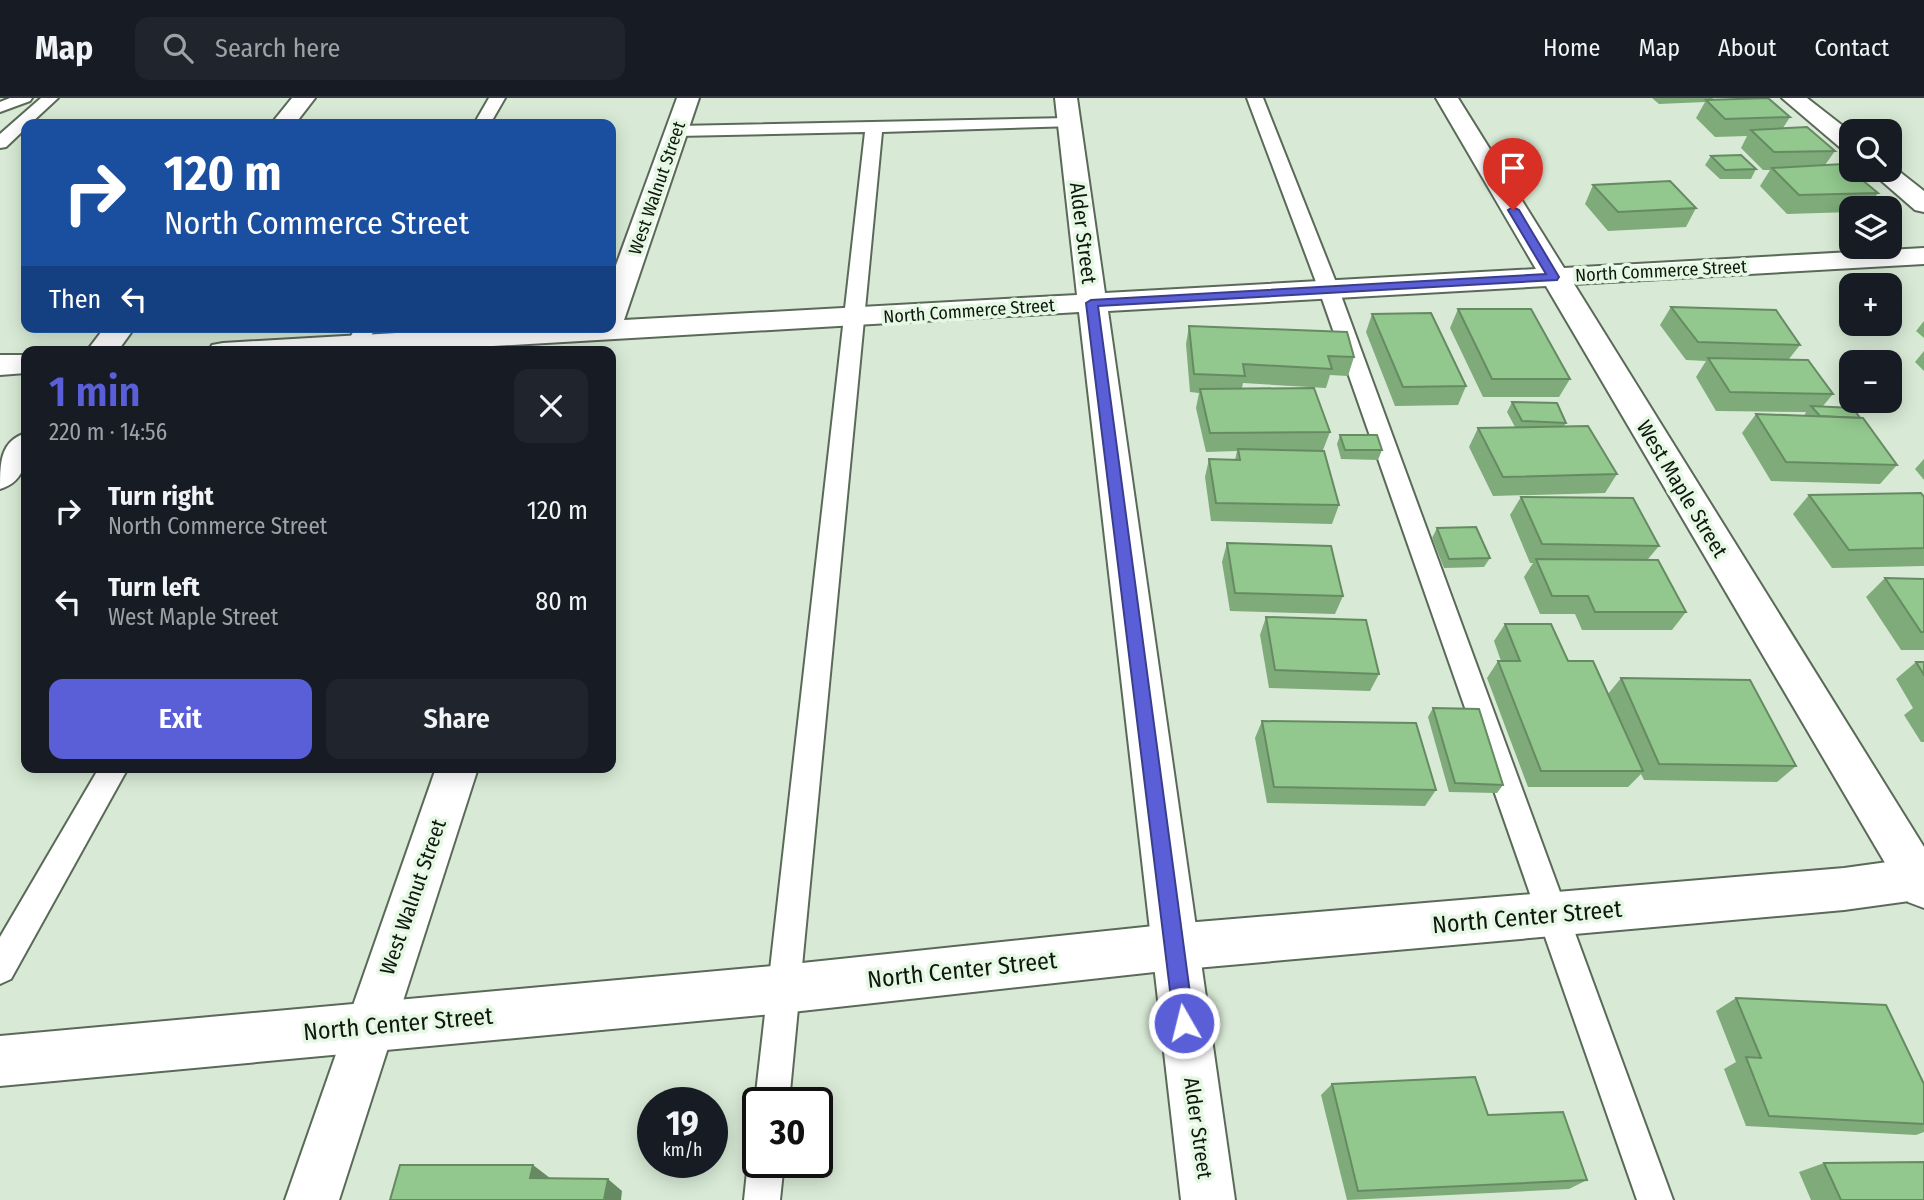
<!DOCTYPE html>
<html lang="en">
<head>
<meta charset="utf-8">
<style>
  body { margin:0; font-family:"Fira Sans Condensed",sans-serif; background:#20242c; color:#f1f3f6; height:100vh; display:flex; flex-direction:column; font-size:26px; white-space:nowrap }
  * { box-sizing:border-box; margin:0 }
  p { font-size:23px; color:#9ea1a6 }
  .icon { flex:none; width:38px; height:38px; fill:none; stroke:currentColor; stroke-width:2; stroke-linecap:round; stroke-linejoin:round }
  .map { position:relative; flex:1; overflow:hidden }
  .panel { position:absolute; left:21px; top:248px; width:595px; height:427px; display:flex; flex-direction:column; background:#171b24; border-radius:14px; box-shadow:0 4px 18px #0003 }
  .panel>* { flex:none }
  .banner { position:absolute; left:21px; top:21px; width:595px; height:214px; border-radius:14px; box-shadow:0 4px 18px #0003; background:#1a4fa0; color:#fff; overflow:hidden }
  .tools { position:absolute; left:1839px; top:21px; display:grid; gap:14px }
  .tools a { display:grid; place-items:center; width:63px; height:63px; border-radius:14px; background:#171b24; box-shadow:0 4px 18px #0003; font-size:35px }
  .speed { position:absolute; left:637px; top:989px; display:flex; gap:14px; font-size:35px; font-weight:700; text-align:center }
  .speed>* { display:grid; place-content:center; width:91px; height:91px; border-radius:50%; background:#171b24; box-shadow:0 4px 18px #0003; line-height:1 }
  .speed small { font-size:18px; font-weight:400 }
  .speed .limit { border:4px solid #111; border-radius:10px; background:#fff; color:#111 }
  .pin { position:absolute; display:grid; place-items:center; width:60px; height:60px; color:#fff; margin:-72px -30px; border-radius:50% 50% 50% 0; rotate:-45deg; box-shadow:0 0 7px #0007 }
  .pin .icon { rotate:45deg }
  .me { position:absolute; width:77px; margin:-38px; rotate:352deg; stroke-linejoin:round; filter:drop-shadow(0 0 5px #0008) }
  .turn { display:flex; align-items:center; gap:24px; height:147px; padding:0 28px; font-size:32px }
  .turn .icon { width:91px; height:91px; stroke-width:2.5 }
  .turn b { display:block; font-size:49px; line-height:60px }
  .then { display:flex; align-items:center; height:66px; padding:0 28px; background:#0003; gap:14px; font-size:26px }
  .round { display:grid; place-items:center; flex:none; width:74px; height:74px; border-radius:14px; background:#20242c }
  .head { display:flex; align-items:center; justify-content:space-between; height:119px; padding:0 28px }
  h1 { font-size:42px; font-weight:600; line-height:52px; color:#5a5fd7 }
  .cta { display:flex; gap:14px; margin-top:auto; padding:14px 28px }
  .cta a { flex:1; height:80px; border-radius:14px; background:#5a5fd7; color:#fff; font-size:28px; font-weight:600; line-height:80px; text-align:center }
  .cta a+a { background:#20242c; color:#f1f3f6 }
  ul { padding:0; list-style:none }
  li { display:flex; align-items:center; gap:21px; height:91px; padding:0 28px }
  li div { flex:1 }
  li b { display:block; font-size:26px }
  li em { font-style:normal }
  header { display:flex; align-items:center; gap:42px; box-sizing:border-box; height:98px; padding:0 35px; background:#171b24; border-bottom:2px solid #363941 }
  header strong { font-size:33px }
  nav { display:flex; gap:38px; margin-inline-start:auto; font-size:24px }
  .search { width:490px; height:63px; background:#20242c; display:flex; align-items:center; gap:18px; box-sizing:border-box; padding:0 24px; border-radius:14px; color:#9ea1a6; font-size:26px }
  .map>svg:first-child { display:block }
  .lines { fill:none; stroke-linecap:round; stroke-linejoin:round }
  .service-casing { stroke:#5a6a58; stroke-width:4 }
  .minor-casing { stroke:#5a6a58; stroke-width:4 }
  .secondary-casing { stroke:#5a6a58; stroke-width:4 }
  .service { fill:#fff; fill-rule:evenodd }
  .minor { fill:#fff; fill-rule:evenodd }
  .secondary { fill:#fff; fill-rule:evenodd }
  .wall { fill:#7eab79 }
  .shaded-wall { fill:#668b63 }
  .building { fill:#92c78d; stroke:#668b63; stroke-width:2 }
  .route { fill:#5a5fd7; stroke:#3a3e8c; stroke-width:2 }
  .labels { text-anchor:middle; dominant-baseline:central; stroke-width:7; stroke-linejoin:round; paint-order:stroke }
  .far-street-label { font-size:18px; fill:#10170f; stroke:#e5f8e3 }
  .street-label { font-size:21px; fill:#10170f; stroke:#e5f8e3 }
  .near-street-label { font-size:24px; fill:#10170f; stroke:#e5f8e3 }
</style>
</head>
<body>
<header>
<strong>Map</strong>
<div class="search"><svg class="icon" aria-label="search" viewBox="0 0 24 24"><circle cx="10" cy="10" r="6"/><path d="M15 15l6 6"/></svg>Search here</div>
<nav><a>Home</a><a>Map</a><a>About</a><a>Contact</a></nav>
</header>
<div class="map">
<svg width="1924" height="1102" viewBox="0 0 1924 1102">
  <rect width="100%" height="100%" fill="#d8ead6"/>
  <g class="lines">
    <defs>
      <g id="service">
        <path d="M10,0H32L30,3L0,14V4Z"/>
        <path d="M41,0H58L30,26H26V30L6,49L0,50V36Z"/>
        <path d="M489,0H505L490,26H474Z"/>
        <path d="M1247,0H1263L1339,192L1673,1102H1637L1319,192Z"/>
        <path d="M1069,20L1077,25L1075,28L882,34L789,1004H758V1012L755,1004L865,34L677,38L669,33L677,28Z"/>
        <path d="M356,229H376L362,254H342Z"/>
        <path d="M99,670H128L11,881L0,886V839Z"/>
        <path d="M758,1049V1064H784L780,1102H744L748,1064L753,1051Z"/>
      </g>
      <g id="minor">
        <path d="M292,0H315L295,26H271Z"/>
        <path d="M677,0H699L624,222L1077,197L1055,0H1077L1105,195L1536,171L1436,0H1458L1564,170L1924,150V166L1574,186L1924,749V810L1908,804L1546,188L1108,213L1235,1102H1181L1079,214L390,254H208L212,247L223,245L500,229H611V181Z"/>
        <path d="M1782,0H1807L1852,35V54L1843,52Z"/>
        <path d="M1891,67L1924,93V114L1915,112L1869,72H1890Z"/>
        <path d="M105,229H135L117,254H86Z"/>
        <path d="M0,257H26V275L0,277Z"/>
        <path d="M26,335C27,359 27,383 0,391C0,365 0,343 26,335Z"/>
        <path d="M436,670H478L339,1102H285Z"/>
      </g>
      <path id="secondary" d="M1924,759V801L1844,812L1173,872L783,915L0,988V938L783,867L1173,826L1844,770Z"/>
    </defs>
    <!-- service casing -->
    <use href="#service" class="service-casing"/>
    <!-- minor casing -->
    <use href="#minor" class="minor-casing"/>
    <!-- secondary casing -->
    <use href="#secondary" class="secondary-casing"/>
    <!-- service -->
    <use href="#service" class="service"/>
    <!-- minor -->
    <use href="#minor" class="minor"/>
    <!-- secondary -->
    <use href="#secondary" class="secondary"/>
  </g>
  <!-- wall -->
  <g class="wall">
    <path d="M1652,0H1713L1712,2L1790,19L1783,30L1835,53L1825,67L1878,95L1867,110H1852V114L1787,116L1760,88L1770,72H1763L1741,50L1747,38L1715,39L1696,20L1705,4L1659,6Z"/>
    <path d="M1711,58L1756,71L1751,81H1720L1705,67Z"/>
    <path d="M1593,87L1696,110L1686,129L1608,133L1585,106Z"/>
    <path d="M1671,209L1800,247L1789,261L1833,296L1823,308L1860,320L1897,367L1880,386L1771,383L1742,335L1756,316L1804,318L1806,314L1716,313L1696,279L1706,263L1686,262L1660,227Z"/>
    <path d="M1458,211L1570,281L1559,299H1483L1450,230Z"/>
    <path d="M1372,216L1466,288L1458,307L1395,308L1366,234Z"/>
    <path d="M1924,223V240L1916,233Z"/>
    <path d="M1189,228L1354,259L1348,278L1330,277L1326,290L1243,285L1242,290L1330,334L1323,352L1301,353L1339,407L1332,426L1211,423L1205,379L1209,361L1235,362L1237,353L1206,354L1196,310L1199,295L1190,294L1186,246Z"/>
    <path d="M1924,253V273L1915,264Z"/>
    <path d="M1512,304L1566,325L1564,328L1617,376L1605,395L1493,398L1469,349L1478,330L1515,329L1507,314Z"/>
    <path d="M1340,337L1382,352L1378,362L1341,361L1337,346Z"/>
    <path d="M1924,361V382L1915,371Z"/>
    <path d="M1809,397L1924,399V468L1832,470L1793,416Z"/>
    <path d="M1521,399L1659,448L1648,461L1686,514L1672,532H1582L1575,516H1540L1524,479L1533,465H1530L1510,417Z"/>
    <path d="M1437,430L1490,460L1484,469L1444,470L1432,440Z"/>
    <path d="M1227,445L1343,498L1335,516L1230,513L1222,464Z"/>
    <path d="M1885,480L1924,481V552H1901L1866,499Z"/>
    <path d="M1266,519L1379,576L1370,593L1269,590L1260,537Z"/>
    <path d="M1505,526L1568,563L1608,596L1621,580L1796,668L1777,684L1644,682L1641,676L1628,689H1528L1487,580L1498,563H1501L1494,543Z"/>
    <path d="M1916,564H1924V644H1921L1904,617L1913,610L1896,581Z"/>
    <path d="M1433,610L1503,687L1497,695L1449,694L1428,619Z"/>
    <path d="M1262,623L1436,692L1425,708L1267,705L1255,640Z"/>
    <path d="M1736,900L1924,986V1034L1916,1037L1746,1028L1724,971L1736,964L1716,913Z"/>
    <path d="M1332,986L1488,1017L1587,1082L1569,1091L1347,1102L1321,997Z"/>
    <path d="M1824,1065L1924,1102H1811L1799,1074Z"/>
  </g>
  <!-- shaded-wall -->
  <g class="shaded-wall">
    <path d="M533,1067L550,1080H530Z"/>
    <path d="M608,1081L622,1093L621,1102H604Z"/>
  </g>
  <!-- building -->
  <g class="building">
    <path d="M1768,0L1790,19L1725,21L1706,2Z"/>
    <path d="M1807,29L1835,53L1774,54L1751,32Z"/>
    <path d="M1741,57L1756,71L1725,72L1711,58Z"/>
    <path d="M1843,66L1878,95L1799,97L1772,70Z"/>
    <path d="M1670,83L1696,110L1618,114L1593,87Z"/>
    <path d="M1671,209L1776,212L1800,247L1698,244Z"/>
    <path d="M1458,211H1531L1570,281H1492Z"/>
    <path d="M1431,215L1466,288L1403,289L1372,216Z"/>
    <path d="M1189,228L1347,234L1354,259L1328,258L1332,271L1243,266L1245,278L1194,276Z"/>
    <path d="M1708,260L1808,262L1833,296L1730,294Z"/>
    <path d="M1314,290L1330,334L1210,335L1200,291Z"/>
    <path d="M1512,304L1557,305L1566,325L1522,323Z"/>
    <path d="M1811,308L1853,310L1860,320L1820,318Z"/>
    <path d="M1756,316L1863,320L1897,367L1786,364Z"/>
    <path d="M1588,328L1617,376L1503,379L1478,330Z"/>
    <path d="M1340,337H1377L1382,352H1345Z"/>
    <path d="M1238,351L1324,353L1339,407L1216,405L1209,361L1240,362Z"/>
    <path d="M1921,395L1924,399V450L1849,452L1809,397Z"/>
    <path d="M1521,399L1633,400L1659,448L1542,446Z"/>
    <path d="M1476,429L1490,460L1449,461L1437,430Z"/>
    <path d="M1227,445L1331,448L1343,498L1235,495Z"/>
    <path d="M1536,461L1658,462L1686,514H1595L1588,498H1552Z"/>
    <path d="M1885,480L1924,481V534H1921Z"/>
    <path d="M1266,519L1366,522L1379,576L1275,572Z"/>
    <path d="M1505,526H1551L1568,563H1593L1643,673H1541L1498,563H1520Z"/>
    <path d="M1916,564H1924V577Z"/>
    <path d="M1621,580L1750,582L1796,668L1659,666Z"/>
    <path d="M1433,610L1479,611L1503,687L1455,685Z"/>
    <path d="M1262,623L1416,625L1436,692L1274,689Z"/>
    <path d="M1736,900L1886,907L1924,986V1026L1769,1018L1746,959L1761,960Z"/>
    <path d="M1475,979L1488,1017L1563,1014L1587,1082L1358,1093L1332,986Z"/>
    <path d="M1924,1064V1102H1841L1824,1065Z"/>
    <path d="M400,1067H533L530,1080L608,1081L604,1102H390Z"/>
  </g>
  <!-- route -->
  <path class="route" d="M1513,109L1519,112L1559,179L1557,182L1098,208L1194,925L1191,932L1184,935L1177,932L1174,925L1086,205L1091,202L1546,176L1508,112Z"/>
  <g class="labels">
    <!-- far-street labels -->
    <g class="far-street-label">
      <text transform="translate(657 90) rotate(-71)">West Walnut Street</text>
      <text transform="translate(1661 173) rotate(-3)">North Commerce Street</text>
      <text transform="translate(969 213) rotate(-4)">North Commerce Street</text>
    </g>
    <!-- street labels -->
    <g class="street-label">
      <text transform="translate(1083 135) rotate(83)">Alder Street</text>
      <text transform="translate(1682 391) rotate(59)">West Maple Street</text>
      <text transform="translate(413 799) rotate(-71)">West Walnut Street</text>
      <text transform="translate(1198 1030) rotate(82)">Alder Street</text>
    </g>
    <!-- near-street labels -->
    <g class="near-street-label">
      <text transform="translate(1527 819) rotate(-5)">North Center Street</text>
      <text transform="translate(962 872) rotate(-6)">North Center Street</text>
      <text transform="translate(398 926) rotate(-5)">North Center Street</text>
    </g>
  </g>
</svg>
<div class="tools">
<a><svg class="icon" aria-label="search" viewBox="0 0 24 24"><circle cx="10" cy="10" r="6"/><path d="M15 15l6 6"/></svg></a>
<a><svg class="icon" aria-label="layers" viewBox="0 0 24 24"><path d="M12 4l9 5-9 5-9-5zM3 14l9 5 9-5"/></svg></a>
<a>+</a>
<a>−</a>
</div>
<div class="speed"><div>19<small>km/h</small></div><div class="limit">30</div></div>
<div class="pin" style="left:1513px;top:112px;background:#d93025"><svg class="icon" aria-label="arrive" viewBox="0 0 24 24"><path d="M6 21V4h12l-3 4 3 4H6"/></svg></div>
<svg class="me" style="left:1184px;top:925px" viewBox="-20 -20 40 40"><circle r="17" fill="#5a5fd7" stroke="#fff" stroke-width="3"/><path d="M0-11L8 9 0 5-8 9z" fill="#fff"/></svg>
<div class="banner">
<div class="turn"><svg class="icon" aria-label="right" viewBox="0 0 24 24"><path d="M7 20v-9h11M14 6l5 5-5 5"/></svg><div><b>120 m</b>North Commerce Street</div></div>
<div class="then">Then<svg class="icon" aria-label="left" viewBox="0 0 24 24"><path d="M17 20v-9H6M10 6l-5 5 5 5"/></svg></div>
</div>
<section class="panel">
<div class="head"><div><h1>1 min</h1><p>220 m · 14:56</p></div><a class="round"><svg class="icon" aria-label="close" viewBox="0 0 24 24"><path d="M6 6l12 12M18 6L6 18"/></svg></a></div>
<ul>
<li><svg class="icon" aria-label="right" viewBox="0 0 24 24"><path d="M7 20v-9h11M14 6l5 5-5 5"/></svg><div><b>Turn right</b><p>North Commerce Street</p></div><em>120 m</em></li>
<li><svg class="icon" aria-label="left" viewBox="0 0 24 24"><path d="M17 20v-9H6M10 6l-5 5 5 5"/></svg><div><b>Turn left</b><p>West Maple Street</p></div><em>80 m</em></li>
</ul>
<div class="cta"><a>Exit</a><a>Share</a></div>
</section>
</div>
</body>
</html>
